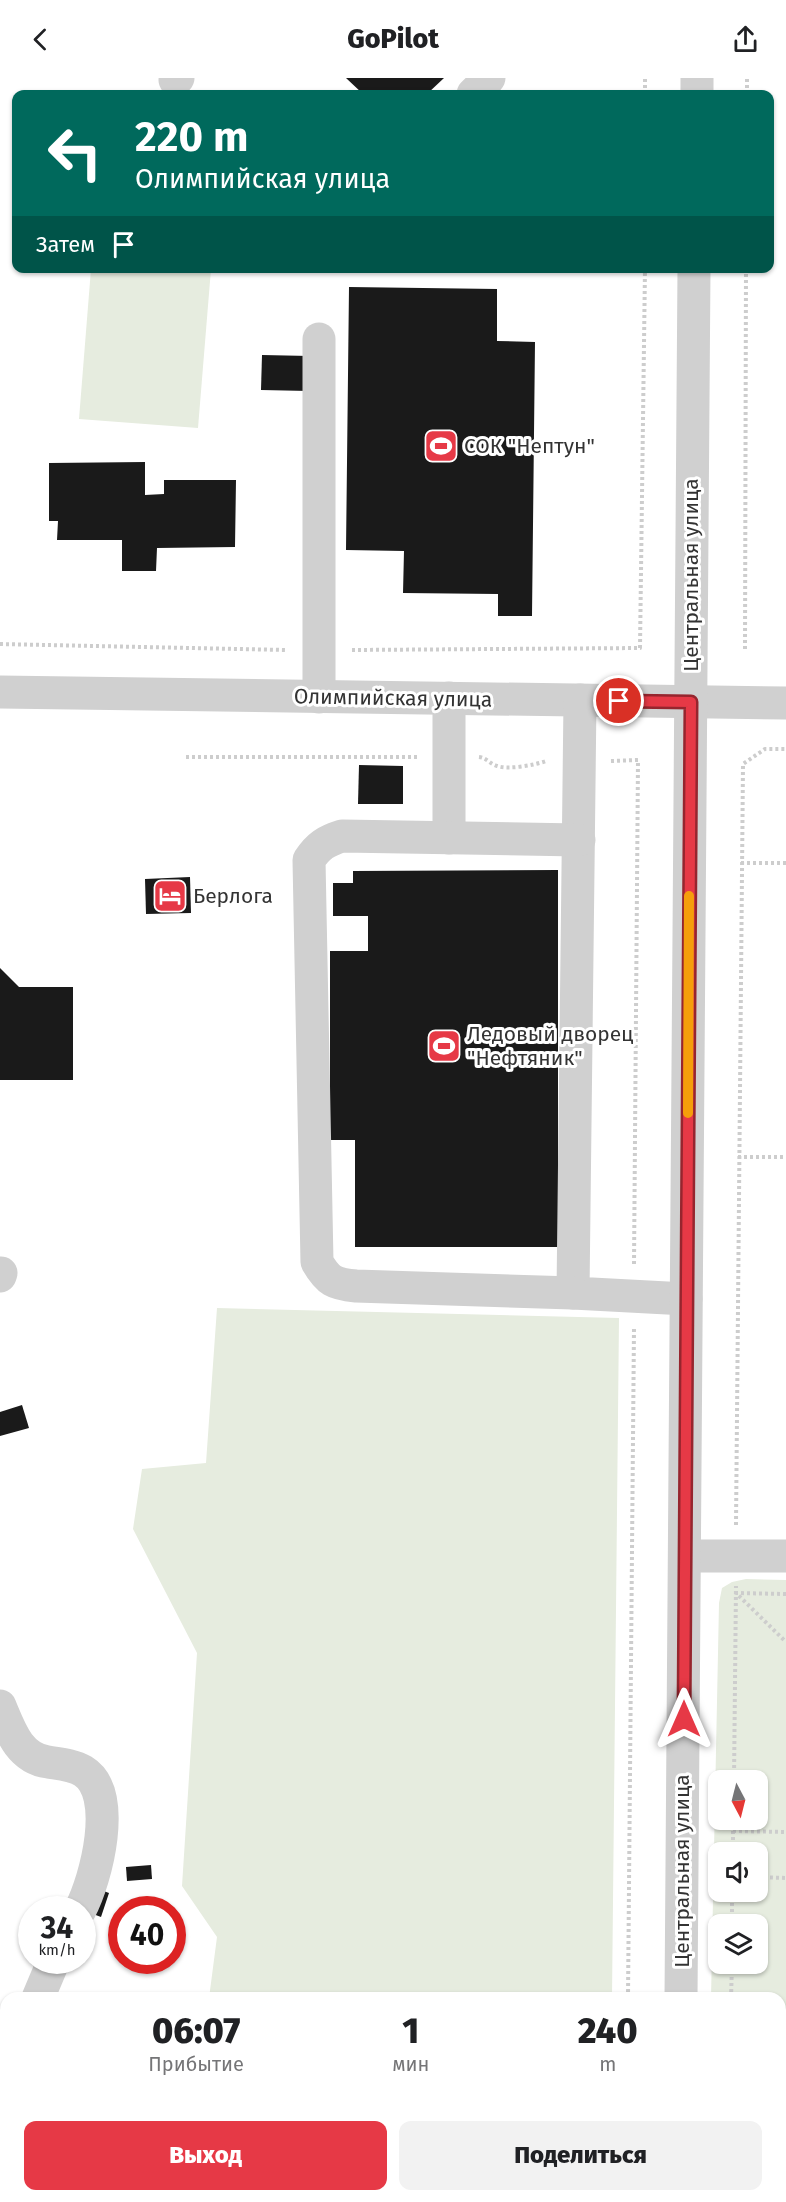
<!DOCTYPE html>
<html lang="ru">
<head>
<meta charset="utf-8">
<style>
  body { margin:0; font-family:"Fira Sans",sans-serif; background:#f2f2f2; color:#202124; height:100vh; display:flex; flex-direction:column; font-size:22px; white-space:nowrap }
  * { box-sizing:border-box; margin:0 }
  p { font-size:20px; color:#757577 }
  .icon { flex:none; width:33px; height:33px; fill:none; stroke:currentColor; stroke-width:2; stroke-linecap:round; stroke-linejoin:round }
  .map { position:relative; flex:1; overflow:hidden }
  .sheet { position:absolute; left:0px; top:1914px; width:786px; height:210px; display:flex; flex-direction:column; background:#fff; border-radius:18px 18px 0 0; box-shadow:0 2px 4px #0004 }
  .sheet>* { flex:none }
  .banner { position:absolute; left:12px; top:12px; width:762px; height:183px; border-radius:12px; box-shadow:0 2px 4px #0004; background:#00695c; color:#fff; overflow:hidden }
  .needle { width:39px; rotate:173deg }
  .buttons { position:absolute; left:708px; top:1692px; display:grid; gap:12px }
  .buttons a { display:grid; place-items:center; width:60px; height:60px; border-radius:12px; background:#fff; box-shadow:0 2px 4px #0004; font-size:30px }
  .speed { position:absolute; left:18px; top:1818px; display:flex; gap:12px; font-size:30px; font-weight:700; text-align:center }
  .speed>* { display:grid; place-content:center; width:78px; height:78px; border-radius:50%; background:#fff; box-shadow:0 2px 4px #0004; line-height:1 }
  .speed small { font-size:15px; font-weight:400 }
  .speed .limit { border:9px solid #d22; background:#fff; color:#111 }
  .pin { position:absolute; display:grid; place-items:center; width:51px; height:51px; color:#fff; margin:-26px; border:3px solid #fff; border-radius:50%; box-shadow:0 2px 6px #0007 }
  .me { position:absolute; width:66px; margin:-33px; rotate:0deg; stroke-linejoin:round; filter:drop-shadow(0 0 4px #0008) }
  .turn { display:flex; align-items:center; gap:21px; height:126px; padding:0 24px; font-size:27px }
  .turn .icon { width:78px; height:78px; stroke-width:2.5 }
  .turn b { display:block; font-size:42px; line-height:51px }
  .then { display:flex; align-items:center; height:57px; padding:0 24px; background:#0003; gap:12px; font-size:22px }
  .eta { display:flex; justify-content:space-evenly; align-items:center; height:102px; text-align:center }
  .eta b { font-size:36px; font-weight:800; line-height:42px }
  .primary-button { display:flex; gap:12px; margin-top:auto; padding:12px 24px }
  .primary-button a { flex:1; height:69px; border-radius:12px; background:#e63946; color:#fff; font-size:24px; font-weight:800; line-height:69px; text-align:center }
  .primary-button a+a { background:#f2f2f2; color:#202124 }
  header { display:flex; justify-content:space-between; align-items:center; height:78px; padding:0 24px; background:#fff; font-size:27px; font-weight:800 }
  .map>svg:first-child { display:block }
  .green { fill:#e6ecdf; fill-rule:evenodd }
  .building { fill:#1a1a1a }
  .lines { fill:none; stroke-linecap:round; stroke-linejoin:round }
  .path { stroke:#cdcdcd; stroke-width:4; stroke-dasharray:3 3; stroke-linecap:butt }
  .minor { stroke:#d0d0d0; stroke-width:33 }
  .route-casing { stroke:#96252e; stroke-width:15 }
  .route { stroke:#e63946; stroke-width:10 }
  .slow { stroke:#f59e0b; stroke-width:10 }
  .labels { text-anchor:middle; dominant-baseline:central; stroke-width:6; stroke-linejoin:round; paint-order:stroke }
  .poi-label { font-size:21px; fill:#333; stroke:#fff; text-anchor:start }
  .street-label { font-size:21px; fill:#333; stroke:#fff }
</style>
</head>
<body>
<header><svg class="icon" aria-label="back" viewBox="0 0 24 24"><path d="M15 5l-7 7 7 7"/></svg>GoPilot<svg class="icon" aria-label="share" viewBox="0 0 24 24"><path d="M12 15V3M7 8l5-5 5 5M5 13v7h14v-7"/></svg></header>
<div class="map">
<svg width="786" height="2124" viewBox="0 0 786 2124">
  <rect width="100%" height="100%" fill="#fff"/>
  <!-- green -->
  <g class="green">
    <path d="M91,191H211L198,350L79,341Z"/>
    <path d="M217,1230L619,1240L612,1920H209L217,1859L182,1808L197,1575L133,1451L142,1391L206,1385Z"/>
    <path d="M746,1501L786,1502V2049H780V1920H711L719,1525L722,1510L732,1504ZM758,1702V1742H718V1702ZM758,1774V1814H718V1774ZM758,1846V1886H718V1846Z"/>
    <path d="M515,2118H618V2124H505Z"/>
  </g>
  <!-- building -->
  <g class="building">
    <path d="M346,0H444L427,16H363Z"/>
    <path d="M349,209L497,211V263L535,264L532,538H498V516L403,515L404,473L346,472Z"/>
    <path d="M262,277L310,278L309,313L261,312Z"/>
    <path d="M145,384V417L164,416V402H236L235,469L157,470L156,493H122V462H57L58,443H49V385Z"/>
    <path d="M359,687L403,688V726H358Z"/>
    <path d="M558,792V1169H355V1062H330V873H368V838H333V805H353V793Z"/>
    <path d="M190,799L191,835L146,836L145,801Z"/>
    <path d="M0,890L19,909H73V1002H0Z"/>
    <path d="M22,1327L29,1350L0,1358V1334Z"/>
    <path d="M151,1787L152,1801L127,1803L126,1789Z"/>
    <path d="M93,1809L109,1815L101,1839L85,1833Z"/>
  </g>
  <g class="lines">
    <!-- path -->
    <g class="path">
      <path d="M645,16V0"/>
      <path d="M747,16V0"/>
      <path d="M0,566L287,572"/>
      <path d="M745,571L746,190"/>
      <path d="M352,572L640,570L645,190"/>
      <path d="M186,679H418"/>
      <path d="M479,679C487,680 490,686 497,688C508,692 535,687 546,683"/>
      <path d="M611,683L638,682L634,1187"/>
      <path d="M741,785H786"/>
      <path d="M738,1079H786"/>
      <path d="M736,1447L743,686L765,671H786"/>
      <path d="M786,1516L736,1515L786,1564"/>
      <path d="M734,1702L736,1508"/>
      <path d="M733,1753L786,1754"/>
      <path d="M733,1774V1742"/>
      <path d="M758,1799L786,1800"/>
      <path d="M732,1846V1814"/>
      <path d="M628,1920L634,1249"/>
      <path d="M731,1920L732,1886"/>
      <path d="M780,1983L786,1978"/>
      <path d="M780,2029H786"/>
    </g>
    <!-- minor -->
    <g class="minor">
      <path d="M175,2L178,0"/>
      <path d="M473,16L489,0"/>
      <path d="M697,16V0"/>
      <path d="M0,614L786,625"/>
      <path d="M319,619V261"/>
      <path d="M449,620V760"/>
      <path d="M580,622L573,1215L686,1221"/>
      <path d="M0,1198L1,1195"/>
      <path d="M573,1215L356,1208C334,1206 328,1203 317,1184L309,782C318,768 326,763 342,758L579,762"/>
      <path d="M685,1478H786"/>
      <path d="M0,1628C10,1652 19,1680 48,1684C60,1686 73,1687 83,1693C119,1715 96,1802 80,1832"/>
      <path d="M38,1920L54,1882"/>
      <path d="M681,1920L694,190"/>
      <path d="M780,2078H786"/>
      <path d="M0,2106H6"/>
      <path d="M26,2118V2124"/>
      <path d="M479,2124L485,2118"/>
      <path d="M680,2124V2118"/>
      <path d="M760,2124V2118"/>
    </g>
  </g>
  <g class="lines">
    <defs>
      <path id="route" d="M619,623L691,624L684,1641"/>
    </defs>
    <!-- route casing -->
    <use href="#route" class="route-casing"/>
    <!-- route -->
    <use href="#route" class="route"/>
    <!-- slow -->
    <path class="slow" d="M688,1035L689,818"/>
  </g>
  <!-- icons -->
  <defs>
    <symbol id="stadium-square" viewBox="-11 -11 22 22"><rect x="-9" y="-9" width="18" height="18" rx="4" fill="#e63946" stroke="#fff"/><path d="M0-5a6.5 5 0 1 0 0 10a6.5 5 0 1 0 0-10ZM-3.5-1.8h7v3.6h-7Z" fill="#fff"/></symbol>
    <symbol id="hotel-square" viewBox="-11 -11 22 22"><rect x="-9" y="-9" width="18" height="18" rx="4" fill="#e63946" stroke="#fff"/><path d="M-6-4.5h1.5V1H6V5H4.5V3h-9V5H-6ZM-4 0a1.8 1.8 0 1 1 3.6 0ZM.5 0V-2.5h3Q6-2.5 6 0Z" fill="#fff"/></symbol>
  </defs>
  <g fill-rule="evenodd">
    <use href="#stadium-square" x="422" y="349" width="38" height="38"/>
    <use href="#hotel-square" x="151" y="799" width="38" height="38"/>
    <use href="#stadium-square" x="425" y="949" width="38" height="38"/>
  </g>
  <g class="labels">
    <!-- poi labels -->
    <g class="poi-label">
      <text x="464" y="368">СОК "Нептун"</text>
      <text x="193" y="818">Берлога</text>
      <text x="467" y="956">Ледовый дворец<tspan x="467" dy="24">"Нефтяник"</tspan></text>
    </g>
    <!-- street labels -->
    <g class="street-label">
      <text transform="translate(691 497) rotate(-90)">Центральная улица</text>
      <text transform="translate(393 620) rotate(1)">Олимпийская улица</text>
      <text transform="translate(682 1793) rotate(-90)">Центральная улица</text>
    </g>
  </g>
</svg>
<div class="buttons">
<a><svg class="needle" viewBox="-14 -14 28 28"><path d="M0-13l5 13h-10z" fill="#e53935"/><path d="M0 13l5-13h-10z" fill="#757577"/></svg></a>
<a><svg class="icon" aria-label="sound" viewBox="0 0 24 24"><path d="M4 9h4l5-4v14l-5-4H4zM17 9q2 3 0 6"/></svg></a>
<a><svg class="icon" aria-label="layers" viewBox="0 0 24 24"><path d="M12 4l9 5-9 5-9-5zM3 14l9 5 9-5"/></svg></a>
</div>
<div class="speed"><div>34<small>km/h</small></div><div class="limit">40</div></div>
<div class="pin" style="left:619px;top:623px;background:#d93025"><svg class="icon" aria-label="arrive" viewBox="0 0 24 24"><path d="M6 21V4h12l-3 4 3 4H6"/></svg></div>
<svg class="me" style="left:684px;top:1641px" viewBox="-20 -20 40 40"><path d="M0-17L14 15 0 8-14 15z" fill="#e63946" stroke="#fff" stroke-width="4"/></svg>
<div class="banner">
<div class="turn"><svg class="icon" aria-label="left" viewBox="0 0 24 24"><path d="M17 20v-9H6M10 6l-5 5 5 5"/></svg><div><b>220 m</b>Олимпийская улица</div></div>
<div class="then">Затем<svg class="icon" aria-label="arrive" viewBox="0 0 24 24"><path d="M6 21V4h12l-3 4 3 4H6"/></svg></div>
</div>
<section class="sheet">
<div class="eta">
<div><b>06:07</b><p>Прибытие</p></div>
<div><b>1</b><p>мин</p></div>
<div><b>240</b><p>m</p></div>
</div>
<div class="primary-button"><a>Выход</a><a>Поделиться</a></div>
</section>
</div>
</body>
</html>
